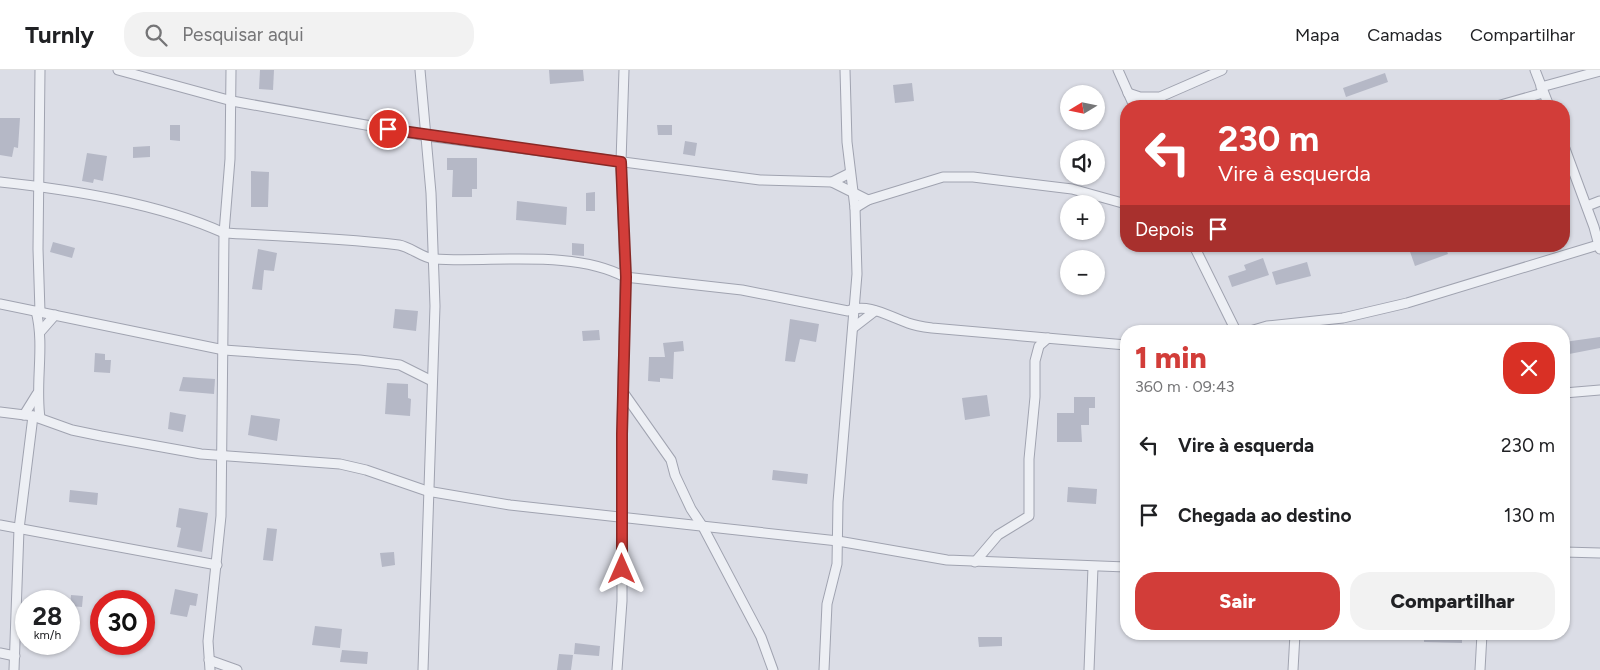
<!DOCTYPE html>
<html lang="pt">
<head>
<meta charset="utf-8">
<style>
  body { margin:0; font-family:Figtree,sans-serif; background:#f2f2f2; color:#202124; height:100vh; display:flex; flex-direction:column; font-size:19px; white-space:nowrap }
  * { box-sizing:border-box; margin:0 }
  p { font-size:16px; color:#757577 }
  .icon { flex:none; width:28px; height:28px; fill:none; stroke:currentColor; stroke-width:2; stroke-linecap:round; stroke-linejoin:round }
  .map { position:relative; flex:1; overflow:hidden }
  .drawer { position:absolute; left:1120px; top:255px; width:450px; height:315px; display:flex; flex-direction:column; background:#fff; border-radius:20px; box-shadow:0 1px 4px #0004 }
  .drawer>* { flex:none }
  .guide { position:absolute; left:1120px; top:30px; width:450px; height:152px; border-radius:20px; box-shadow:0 1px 4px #0004; background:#d23d39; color:#fff; overflow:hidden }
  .needle { width:32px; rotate:260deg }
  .buttons { position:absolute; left:1060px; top:15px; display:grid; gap:10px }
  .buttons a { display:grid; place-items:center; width:45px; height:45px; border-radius:50%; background:#fff; box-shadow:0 1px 4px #0004; font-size:25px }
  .speed { position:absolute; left:15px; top:520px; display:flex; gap:10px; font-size:25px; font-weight:700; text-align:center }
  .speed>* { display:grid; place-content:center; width:65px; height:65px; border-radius:50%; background:#fff; box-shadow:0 1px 4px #0004; line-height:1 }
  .speed small { font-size:12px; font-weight:400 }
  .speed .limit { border:8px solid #d22; background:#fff; color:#111 }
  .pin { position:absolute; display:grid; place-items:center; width:42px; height:42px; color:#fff; margin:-21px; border:2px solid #fff; border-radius:50%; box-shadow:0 1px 5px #0007 }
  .me { position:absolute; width:55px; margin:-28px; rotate:0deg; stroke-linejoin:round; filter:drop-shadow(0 0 4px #0008) }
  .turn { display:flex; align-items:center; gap:18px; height:105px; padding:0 15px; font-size:22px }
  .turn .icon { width:65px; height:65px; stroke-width:2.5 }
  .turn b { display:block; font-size:35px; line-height:42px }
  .then { display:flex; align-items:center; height:48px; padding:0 15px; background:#0003; gap:10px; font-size:19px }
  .round { display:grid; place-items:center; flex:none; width:52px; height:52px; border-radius:20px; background:#f2f2f2 }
  .summary { display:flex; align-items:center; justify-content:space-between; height:85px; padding:0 15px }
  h1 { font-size:30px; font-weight:800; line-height:38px; color:#d23d39 }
  .primary-button { display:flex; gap:10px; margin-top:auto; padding:10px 15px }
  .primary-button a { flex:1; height:58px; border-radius:20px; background:#d23d39; color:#fff; font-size:20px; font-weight:800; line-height:58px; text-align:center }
  .primary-button a+a { background:#f2f2f2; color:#202124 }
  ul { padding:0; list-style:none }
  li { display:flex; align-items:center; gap:15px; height:70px; padding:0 15px }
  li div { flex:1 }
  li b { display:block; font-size:19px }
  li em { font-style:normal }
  header { display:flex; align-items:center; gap:30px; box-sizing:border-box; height:70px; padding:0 25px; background:#fff; border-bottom:1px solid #e0e0e0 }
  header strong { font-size:24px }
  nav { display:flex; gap:28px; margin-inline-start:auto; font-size:18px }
  .search { width:350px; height:45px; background:#f2f2f2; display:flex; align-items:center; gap:12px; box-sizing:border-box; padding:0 18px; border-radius:20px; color:#757577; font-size:19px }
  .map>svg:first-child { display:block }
  .building { fill:#b5b8c6 }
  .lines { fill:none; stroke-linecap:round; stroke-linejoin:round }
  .minor-casing { stroke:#a0a3b0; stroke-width:11 }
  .minor { stroke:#edeff4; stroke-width:9 }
  .route-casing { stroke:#882825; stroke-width:12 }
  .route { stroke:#d23d39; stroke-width:9 }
</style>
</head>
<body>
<header>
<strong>Turnly</strong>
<div class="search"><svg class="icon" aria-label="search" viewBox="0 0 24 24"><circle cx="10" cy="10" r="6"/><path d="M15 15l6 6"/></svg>Pesquisar aqui</div>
<nav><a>Mapa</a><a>Camadas</a><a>Compartilhar</a></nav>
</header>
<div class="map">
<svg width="1600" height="600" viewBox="0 0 1600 600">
  <rect width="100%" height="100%" fill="#dbdde6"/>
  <!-- building -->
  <g class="building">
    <path d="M260,0H274L273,20L259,19Z"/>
    <path d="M549,0H583L584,11L550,14Z"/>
    <path d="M1385,3L1388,12L1346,27L1343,18Z"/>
    <path d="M912,13L914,31L895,33L893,15Z"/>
    <path d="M0,48H20L18,78L14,77L12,87L0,85Z"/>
    <path d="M170,55H180V71L170,70Z"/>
    <path d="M657,55H672V65H658Z"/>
    <path d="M685,71L697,73L695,86L683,84Z"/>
    <path d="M150,76V87L133,88V77Z"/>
    <path d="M87,83L107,86L103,111L94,109L93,113L82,111Z"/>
    <path d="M447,88H477V119H472V127H452L453,100H447Z"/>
    <path d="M251,101L269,102L268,137H251Z"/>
    <path d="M595,122V141H586V123Z"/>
    <path d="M517,131L567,137L566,155L516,150Z"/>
    <path d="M53,172L75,178L72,188L50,182Z"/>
    <path d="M572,173L584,174V186L572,185Z"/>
    <path d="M1408,176H1445L1448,184L1415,196Z"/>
    <path d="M258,179L277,183L274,201L264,200L262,220L252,219Z"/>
    <path d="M1263,188L1269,205L1232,217L1228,206L1246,200L1244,195Z"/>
    <path d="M1307,192L1311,206L1276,215L1272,202Z"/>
    <path d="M395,239L418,241L416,261L393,258Z"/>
    <path d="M790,249L819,254L816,272L800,269L795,292L785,291Z"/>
    <path d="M599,260L600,270L583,271L582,261Z"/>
    <path d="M1600,267V278L1564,285V272Z"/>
    <path d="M683,271L684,281L674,282L673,309L660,308V312L648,311L649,287H665L663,273Z"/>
    <path d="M95,283L105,284V290H111L110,303L94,302Z"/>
    <path d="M183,307L215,309L214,324L179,321Z"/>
    <path d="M387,313L408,314V328L411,329L410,346L385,344Z"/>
    <path d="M987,325L990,346L965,350L962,328Z"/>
    <path d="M1074,327H1095V338H1089V355H1081L1082,372H1057V343H1074Z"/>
    <path d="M170,342L186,345L183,362L168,359Z"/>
    <path d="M251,345L280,349L277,371L248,365Z"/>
    <path d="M773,400L808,404L807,414L772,410Z"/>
    <path d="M1068,417L1097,419L1096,434L1067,432Z"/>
    <path d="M70,420L98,423L97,435L69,432Z"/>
    <path d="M179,438L208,443L202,482L177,477L181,458L176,457Z"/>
    <path d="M267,458L277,459L273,491L263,490Z"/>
    <path d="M394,482L395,495L382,497L380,483Z"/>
    <path d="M175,519L198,524L196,536L190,535L187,547L170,544Z"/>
    <path d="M71,525L83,526L82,537L70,536Z"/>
    <path d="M315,556L342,559L340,578L312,575Z"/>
    <path d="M1424,564H1462V573L1424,572Z"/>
    <path d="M978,567H1002V576L979,577Z"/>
    <path d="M575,573L600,576L599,586L574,584Z"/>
    <path d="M342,580L368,582L367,594L340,592Z"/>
    <path d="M559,584L573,585L571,600H557Z"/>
  </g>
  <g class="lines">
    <defs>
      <g id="minor">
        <path d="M40,0L38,179L40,242"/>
        <path d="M118,0L232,31L427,66L760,110L832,112L868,130"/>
        <path d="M420,0L431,123L435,236L423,600"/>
        <path d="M1118,0L1134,36"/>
        <path d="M1535,0L1549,36"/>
        <path d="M1541,17L1600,1"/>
        <path d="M1128,23L1140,27H1160L1222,0"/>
        <path d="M1497,36L1543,23"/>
        <path d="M1564,76L1594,157L1600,179"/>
        <path d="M0,112C72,120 158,133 224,163C282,166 341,168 399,175C411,177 422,188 434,189C492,193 573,179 625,207L742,220L848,241C867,232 890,247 908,253C916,256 924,257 932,258L1126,275"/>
        <path d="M832,112L850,103"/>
        <path d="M1587,136L1600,131"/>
        <path d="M855,138L868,130L943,107H973L1072,119L1126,134"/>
        <path d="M1194,176L1236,261"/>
        <path d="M0,234L224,280L360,290L400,295L432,311"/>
        <path d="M36,241C45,276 35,312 40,348"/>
        <path d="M853,258L875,241"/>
        <path d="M41,261L55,245"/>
        <path d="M1250,261L1267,256L1343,248L1407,233L1598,175"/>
        <path d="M623,322L671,390L675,405L691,439L703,457L761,567L773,600"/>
        <path d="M1564,323L1600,320"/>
        <path d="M0,342L33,346L72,360L101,366L201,384L340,394L366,400L427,421L510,435L838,471L947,490L1126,497"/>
        <path d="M24,345L37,324"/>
        <path d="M0,455L217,495"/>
        <path d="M1564,482L1600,483"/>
        <path d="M975,492L998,465L1029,446V389L1035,327V291L1039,276L1048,268"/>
        <path d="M0,583L15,586"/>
        <path d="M209,590L237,600"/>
        <path d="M14,600L19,459L33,346"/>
        <path d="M210,600L208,571L221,446L224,163L230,89L231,0"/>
        <path d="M617,600L622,531V364L625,207L621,92L624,0"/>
        <path d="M824,600L827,534L837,494L838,432L857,204L855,138L847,72L845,0"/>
        <path d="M1089,600L1093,497"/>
        <path d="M1293,600L1295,564"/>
        <path d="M1480,600L1482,564"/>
      </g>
    </defs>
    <!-- minor casing -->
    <use href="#minor" class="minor-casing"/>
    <!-- minor -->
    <use href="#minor" class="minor"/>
  </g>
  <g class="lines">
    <defs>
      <path id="route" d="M388,59L621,92L626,207L622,364V499"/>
    </defs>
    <!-- route casing -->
    <use href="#route" class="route-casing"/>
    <!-- route -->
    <use href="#route" class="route"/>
  </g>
</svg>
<div class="buttons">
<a><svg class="needle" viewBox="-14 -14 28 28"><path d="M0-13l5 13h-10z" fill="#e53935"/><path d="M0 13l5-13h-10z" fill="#757577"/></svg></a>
<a><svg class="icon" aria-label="sound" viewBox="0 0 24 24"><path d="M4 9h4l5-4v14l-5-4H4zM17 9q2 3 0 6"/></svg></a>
<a>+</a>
<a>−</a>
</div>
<div class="speed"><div>28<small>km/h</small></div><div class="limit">30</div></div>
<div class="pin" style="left:388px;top:59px;background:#d93025"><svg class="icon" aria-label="arrive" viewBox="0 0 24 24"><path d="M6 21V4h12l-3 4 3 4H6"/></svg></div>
<svg class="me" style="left:622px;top:499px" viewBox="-20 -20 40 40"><path d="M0-17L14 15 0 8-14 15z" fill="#d23d39" stroke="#fff" stroke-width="4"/></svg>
<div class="guide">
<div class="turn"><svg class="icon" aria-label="left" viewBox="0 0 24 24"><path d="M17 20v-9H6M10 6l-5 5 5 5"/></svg><div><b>230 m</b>Vire à esquerda</div></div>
<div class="then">Depois<svg class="icon" aria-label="arrive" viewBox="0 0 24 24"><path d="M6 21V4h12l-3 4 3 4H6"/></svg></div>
</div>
<section class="drawer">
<div class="summary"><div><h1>1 min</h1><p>360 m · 09:43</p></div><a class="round" style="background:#d93025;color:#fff"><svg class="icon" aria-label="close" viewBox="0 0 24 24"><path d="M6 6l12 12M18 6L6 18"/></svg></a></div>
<ul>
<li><svg class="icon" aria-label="left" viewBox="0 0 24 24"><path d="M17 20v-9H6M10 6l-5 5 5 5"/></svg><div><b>Vire à esquerda</b></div><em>230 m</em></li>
<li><svg class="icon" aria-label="arrive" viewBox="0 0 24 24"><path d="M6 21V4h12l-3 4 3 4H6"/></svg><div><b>Chegada ao destino</b></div><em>130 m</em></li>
</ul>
<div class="primary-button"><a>Sair</a><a>Compartilhar</a></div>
</section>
</div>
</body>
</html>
